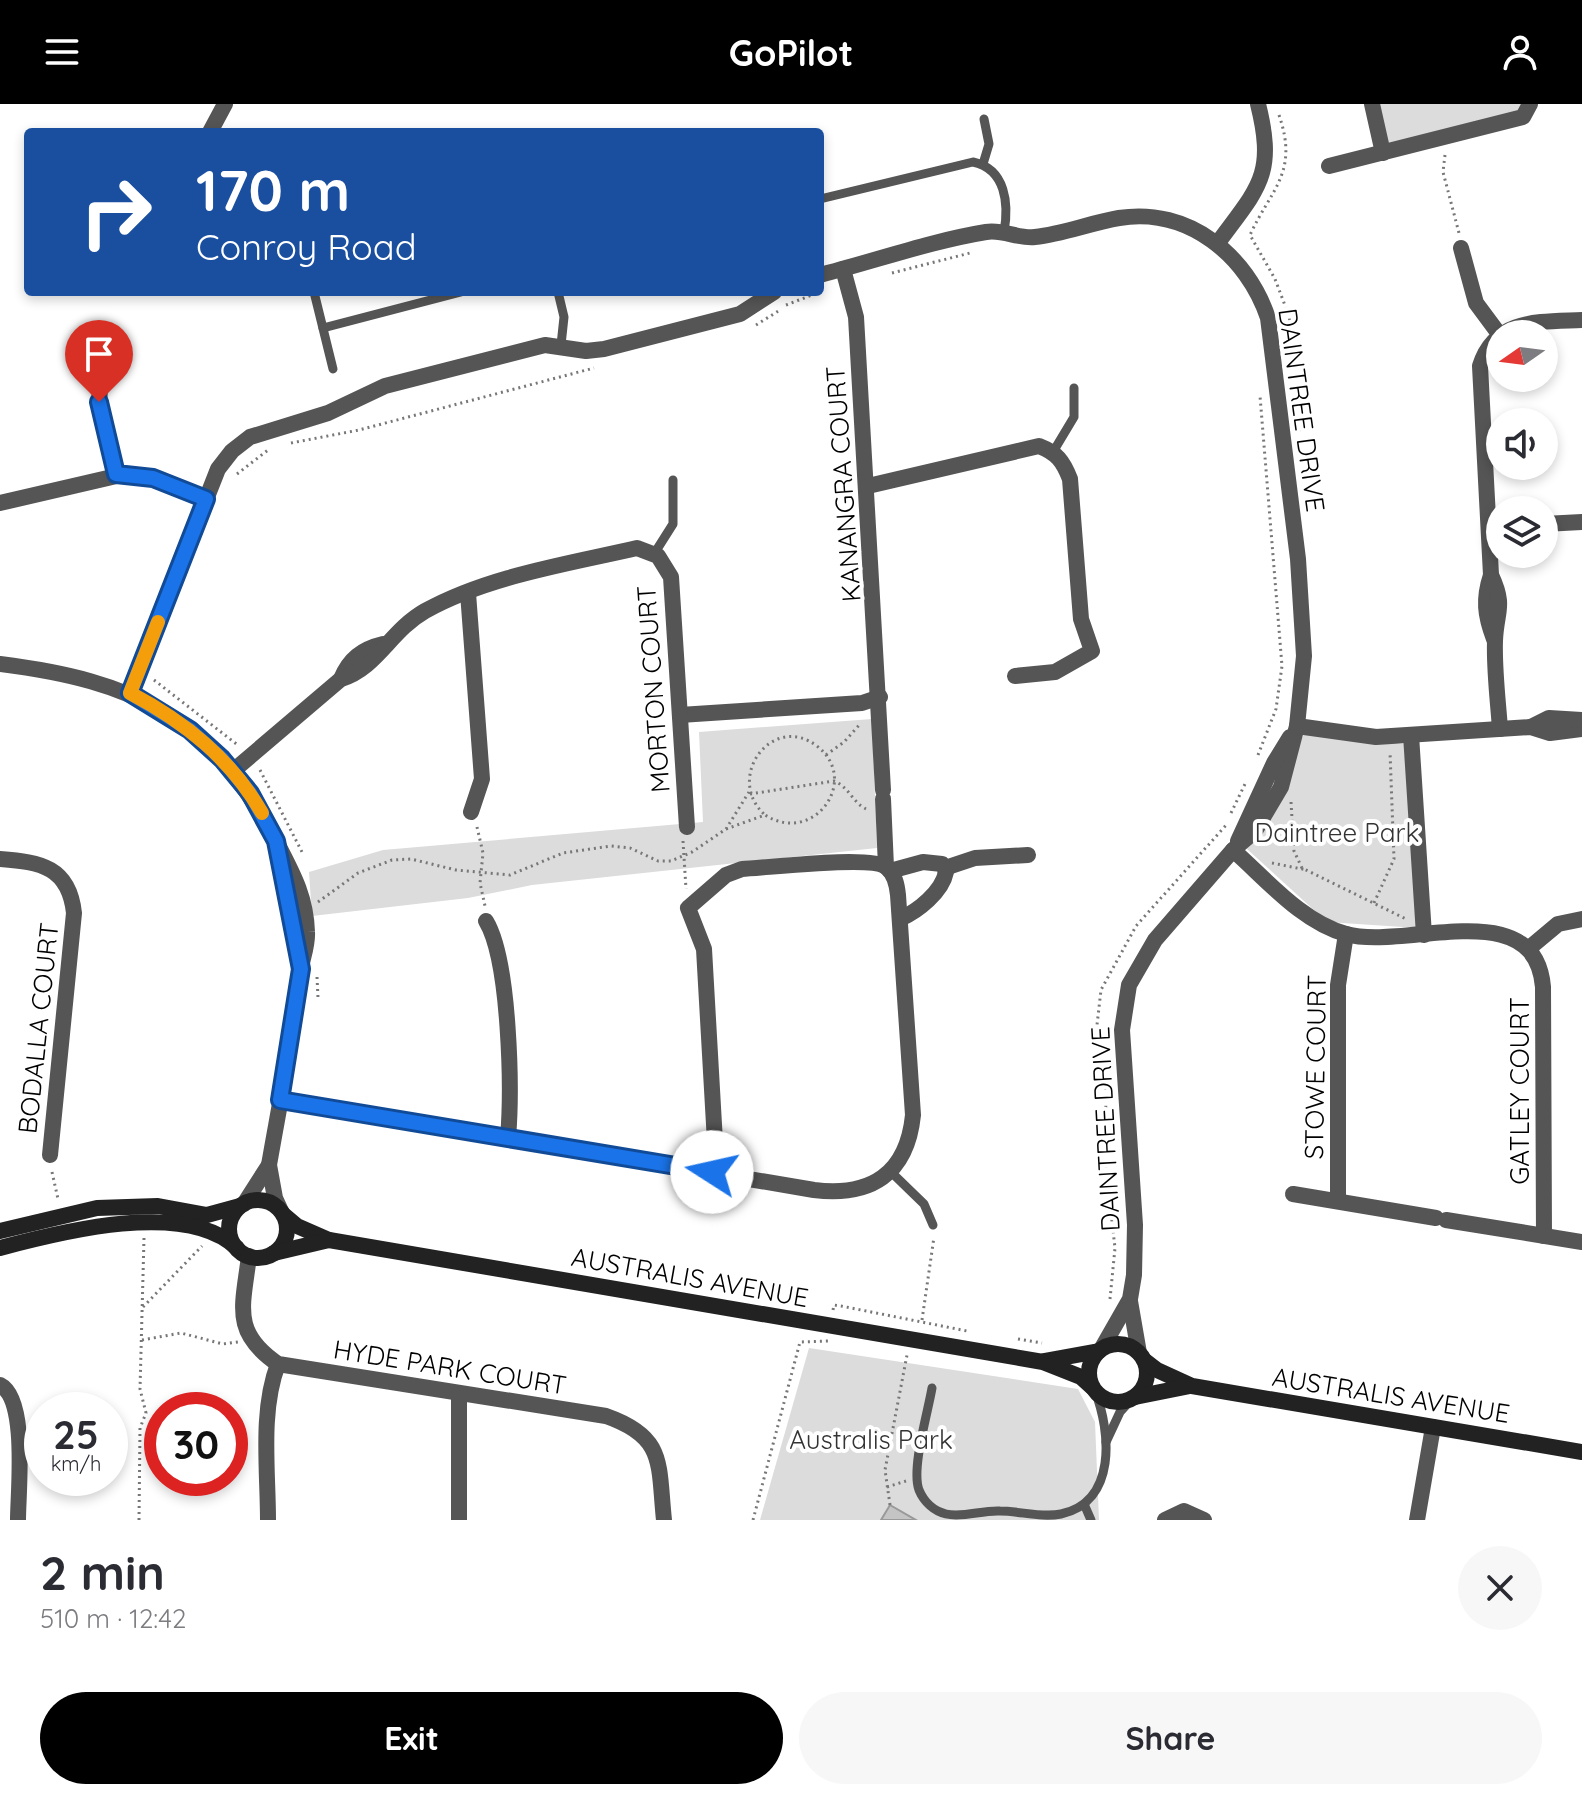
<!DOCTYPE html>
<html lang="en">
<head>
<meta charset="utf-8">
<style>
  body { margin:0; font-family:Quicksand,sans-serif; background:#f7f7f7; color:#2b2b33; height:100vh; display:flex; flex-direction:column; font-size:30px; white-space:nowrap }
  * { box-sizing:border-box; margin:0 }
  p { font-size:26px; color:#7c7c81 }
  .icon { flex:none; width:44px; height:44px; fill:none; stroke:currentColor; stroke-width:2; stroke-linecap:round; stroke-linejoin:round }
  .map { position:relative; height:1416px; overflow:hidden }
  .drawer { display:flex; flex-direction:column; background:#fff; flex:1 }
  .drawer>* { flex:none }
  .hud { position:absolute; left:24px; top:24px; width:800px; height:168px; border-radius:8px; box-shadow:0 4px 12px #0003; background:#1a4fa0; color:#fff; overflow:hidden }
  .needle { width:52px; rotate:256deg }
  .fabs { position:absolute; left:1486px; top:216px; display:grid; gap:16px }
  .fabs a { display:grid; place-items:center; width:72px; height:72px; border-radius:50%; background:#fff; box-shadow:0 4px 12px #0003; font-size:40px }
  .speed { position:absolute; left:24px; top:1288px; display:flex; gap:16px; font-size:40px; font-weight:700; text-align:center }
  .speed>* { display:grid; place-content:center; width:104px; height:104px; border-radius:50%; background:#fff; box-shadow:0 4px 12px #0003; line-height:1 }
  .speed small { font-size:20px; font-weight:400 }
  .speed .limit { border:12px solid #d22; background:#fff; color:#111 }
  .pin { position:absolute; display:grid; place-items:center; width:68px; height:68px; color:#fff; margin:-82px -34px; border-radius:50% 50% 50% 0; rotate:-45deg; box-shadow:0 0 8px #0007 }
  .pin .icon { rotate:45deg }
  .me { position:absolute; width:88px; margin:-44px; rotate:280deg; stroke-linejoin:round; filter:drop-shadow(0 0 6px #0008) }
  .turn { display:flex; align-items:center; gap:28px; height:168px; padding:0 40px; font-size:36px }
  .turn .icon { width:104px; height:104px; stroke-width:2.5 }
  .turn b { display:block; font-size:56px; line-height:68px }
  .round { display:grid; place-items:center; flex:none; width:84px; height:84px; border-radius:42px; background:#f7f7f7 }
  .head { display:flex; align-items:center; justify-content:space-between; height:136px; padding:0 40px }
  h1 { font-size:48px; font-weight:700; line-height:60px }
  .button { display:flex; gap:16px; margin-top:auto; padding:16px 40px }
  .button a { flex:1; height:92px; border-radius:48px; background:#000; color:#fff; font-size:32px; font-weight:700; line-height:92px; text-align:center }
  .button a+a { background:#f7f7f7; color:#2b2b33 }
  header { display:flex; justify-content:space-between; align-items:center; height:104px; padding:0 40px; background:#000; color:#fff; font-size:36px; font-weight:700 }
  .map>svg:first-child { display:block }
  .green { fill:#dcdcdc }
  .building { fill:#c4c4c4; stroke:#999; stroke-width:2 }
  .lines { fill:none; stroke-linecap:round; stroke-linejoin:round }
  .path { stroke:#777; stroke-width:3; stroke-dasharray:2 4; stroke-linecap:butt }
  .lane { stroke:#555; stroke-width:9 }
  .street { stroke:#555; stroke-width:16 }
  .secondary { stroke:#222; stroke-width:16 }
  .route-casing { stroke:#114b97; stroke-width:20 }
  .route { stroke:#1a73e8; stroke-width:14 }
  .slow { stroke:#f59e0b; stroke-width:14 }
  .labels { text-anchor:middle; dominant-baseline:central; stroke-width:8; stroke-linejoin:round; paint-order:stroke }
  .street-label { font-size:26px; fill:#000; stroke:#fff }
  .park-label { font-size:26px; fill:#333; stroke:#fff }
</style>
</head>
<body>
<header><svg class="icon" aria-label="menu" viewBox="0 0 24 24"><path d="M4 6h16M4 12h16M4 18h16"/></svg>GoPilot<svg class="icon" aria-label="person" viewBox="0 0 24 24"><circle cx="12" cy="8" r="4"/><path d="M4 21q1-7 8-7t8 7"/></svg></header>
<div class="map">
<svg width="1582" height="1416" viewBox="0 0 1582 1416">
  <rect width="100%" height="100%" fill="#fff"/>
  <!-- green -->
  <g class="green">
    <path d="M1372,0H1530L1523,13L1383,49Z"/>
    <path d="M872,615L877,744L532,781L468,794L312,812L309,768L383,746L703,718L699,628Z"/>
    <path d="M1304,630L1404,640L1418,824L1327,818L1247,745Z"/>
    <path d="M809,1244L1078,1285L1095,1318L1099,1416H760Z"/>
  </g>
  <!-- building -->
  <path class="building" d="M890,1401L916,1416H881Z"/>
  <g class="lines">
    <!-- path -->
    <g class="path">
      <path d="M1279,11C1299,69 1271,85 1250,131L1275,175L1289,212L1304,323L1298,327"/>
      <path d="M1445,51L1443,68L1459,129"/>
      <path d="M892,169L970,149"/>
      <path d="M786,201L820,188"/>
      <path d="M756,221L780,206"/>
      <path d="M291,339L359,326L594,264"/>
      <path d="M237,370L268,346"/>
      <path d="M154,576L239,642"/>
      <path d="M826,651L844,638L861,619"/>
      <path d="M1258,651L1276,605L1282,562L1260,292"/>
      <path d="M260,666L302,748"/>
      <path d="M750,690L834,677C850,683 853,701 869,706"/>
      <path d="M1291,698L1294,747L1302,764L1406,815"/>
      <path d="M1231,709L1245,680"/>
      <path d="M477,723L483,749L480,779L485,802"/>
      <path d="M726,725L765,711C814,742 861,676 817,642C772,608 724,674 765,711"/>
      <path d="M683,737L686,785"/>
      <path d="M1272,759L1307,766"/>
      <path d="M318,798L358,769L392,756L411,755L456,766L510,771L563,749L611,742L630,744L658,757H671L692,748L726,725L749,688"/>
      <path d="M1374,799L1394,755L1390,648"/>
      <path d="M317,873L318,894"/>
      <path d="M52,1068L58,1095"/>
      <path d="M1110,1195L1115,1144L1105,1056L1106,985L1097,921L1101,886L1136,822L1227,720"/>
      <path d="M143,1203L202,1142"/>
      <path d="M833,1206L834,1201L841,1202L967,1227"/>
      <path d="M922,1216L934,1133"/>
      <path d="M1018,1235L1042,1239"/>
      <path d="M142,1236L181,1229L223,1240L238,1238"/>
      <path d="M887,1383L906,1377"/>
      <path d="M890,1401L885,1366L907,1251"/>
      <path d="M139,1416L140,1324L146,1309L140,1285L144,1134"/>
      <path d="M753,1416L800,1238L829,1237"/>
    </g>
    <!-- lane -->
    <g class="lane">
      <path d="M983,60L989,40L984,15"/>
      <path d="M820,95L973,58C1006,65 1009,100 1004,128"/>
      <path d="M314,188L333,265"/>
      <path d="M558,188L564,213L561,241"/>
      <path d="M323,224L461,188"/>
      <path d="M1053,348L1074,313V284"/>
      <path d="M654,450L673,420V376"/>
      <path d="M890,1067L924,1100L933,1121"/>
      <path d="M932,1284C928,1308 911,1365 919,1386C924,1398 934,1407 946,1410C963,1414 982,1406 1000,1407C1020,1407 1041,1414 1061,1410C1117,1398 1111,1328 1095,1287"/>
      <path d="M1106,1338L1120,1308L1131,1296"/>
      <path d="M1084,1400L1091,1416"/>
    </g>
    <!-- street -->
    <g class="street">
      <path d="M1372,0L1383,49"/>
      <path d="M210,28L225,0"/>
      <path d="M1329,62L1523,13L1530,0"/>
      <path d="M1217,140C1258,84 1276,72 1258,0"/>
      <path d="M1461,144L1476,199L1499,230"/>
      <path d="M843,165L856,213L883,686"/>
      <path d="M820,171C875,157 931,137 986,128C1003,125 1018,135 1035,133C1063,130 1090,119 1119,114C1188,103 1247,151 1268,214L1298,455L1304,552L1297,622L1281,683L1255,727L1233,746L1155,836L1129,881L1122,926L1135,1121L1134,1171L1130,1195L1102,1244"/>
      <path d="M102,262L99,298L116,370"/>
      <path d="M868,382L1039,342C1057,349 1063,357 1070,375L1081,515L1092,547L1055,568L1015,572"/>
      <path d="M0,399L125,370L153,374L206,395"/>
      <path d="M1544,420L1582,418"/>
      <path d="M1491,471C1483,495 1485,512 1494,535"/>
      <path d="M468,489L482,675L471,708"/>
      <path d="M0,560C135,577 211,613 276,737C292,768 306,792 307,828C308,841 302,855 300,869C293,934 280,998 269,1061L275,1094L281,1107"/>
      <path d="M341,575C349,555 362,545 383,540"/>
      <path d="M130,589L218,365L232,347L250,333L328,309L385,282L545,241L586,247L604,245L740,210L774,188"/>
      <path d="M680,611L862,599L880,593"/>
      <path d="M1297,622L1376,633L1531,623L1550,629L1582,625"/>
      <path d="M1531,623L1549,614L1582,616"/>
      <path d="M1500,625C1498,596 1494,566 1495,537C1496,507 1506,503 1491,471L1480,262C1495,214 1540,218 1582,216"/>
      <path d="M1411,631L1424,831"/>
      <path d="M233,667L341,575C377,564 390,527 425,507C488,472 568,460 637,444L658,452L671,473L687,723"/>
      <path d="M883,695L886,763"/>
      <path d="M1238,737L1274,659L1290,633"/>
      <path d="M1233,746C1267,776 1302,818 1346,830C1405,847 1535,788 1543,883L1544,1132"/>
      <path d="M278,747L300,861"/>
      <path d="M0,755C41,758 69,763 74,809L50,1051"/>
      <path d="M945,764L975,754L1028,751"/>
      <path d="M890,767L923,758L942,760L946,768C942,788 918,807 900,815"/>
      <path d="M486,817C510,857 512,986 508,1034"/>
      <path d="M1528,845L1558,820L1582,815"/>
      <path d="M280,996L814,1086C871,1093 907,1070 913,1011L898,791C897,781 895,770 886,763C870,751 767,764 742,765L726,771L688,804L704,845L715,1038L712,1068"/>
      <path d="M1293,1090L1436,1114"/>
      <path d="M1338,1097V881L1346,830"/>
      <path d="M244,1100L269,1061"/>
      <path d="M1446,1116L1582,1138"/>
      <path d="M249,1152C243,1202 231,1228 278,1260L606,1312C666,1333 658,1360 664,1416"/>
      <path d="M1130,1197L1139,1249"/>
      <path d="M0,1281C28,1295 18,1387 18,1416"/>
      <path d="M459,1290V1416"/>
      <path d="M268,1416C268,1366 260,1307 278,1260"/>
      <path d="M1165,1416L1184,1407L1204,1416"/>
      <path d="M1417,1416L1433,1323"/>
    </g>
    <!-- secondary -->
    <g class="secondary">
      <circle cx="258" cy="1125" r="29"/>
      <path d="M284,1111L297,1122L329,1136L1043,1258L1081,1273L1092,1283"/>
      <path d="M0,1127L97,1104L158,1102L207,1111L240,1102"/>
      <path d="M0,1144C60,1128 186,1095 237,1144"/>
      <path d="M274,1149L329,1136"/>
      <circle cx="1118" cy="1269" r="29"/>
      <path d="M1144,1256L1157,1266L1192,1282L1582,1348"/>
      <path d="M1044,1257L1099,1247"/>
      <path d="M1135,1293L1190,1282"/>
    </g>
  </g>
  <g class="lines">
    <defs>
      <path id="route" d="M99,298L116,370L153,374L206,395L130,589L190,626L222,655L250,689L276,737L301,865L280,996L712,1068"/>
    </defs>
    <!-- route casing -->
    <use href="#route" class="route-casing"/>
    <!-- route -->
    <use href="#route" class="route"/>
    <!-- slow -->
    <path class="slow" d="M158,518L130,589C185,618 231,655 262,709"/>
  </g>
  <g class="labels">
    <!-- street labels -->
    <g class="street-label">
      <text transform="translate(1302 306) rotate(82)">DAINTREE DRIVE</text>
      <text transform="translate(843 380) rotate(-94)">KANANGRA COURT</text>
      <text transform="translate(653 585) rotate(-94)">MORTON COURT</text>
      <text transform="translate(38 924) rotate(-84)">BODALLA COURT</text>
      <text transform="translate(1315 963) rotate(-89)">STOWE COURT</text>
      <text transform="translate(1519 987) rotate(-90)">GATLEY COURT</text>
      <text transform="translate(1105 1025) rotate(-93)">DAINTREE DRIVE</text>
      <text transform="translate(690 1173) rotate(10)">AUSTRALIS AVENUE</text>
      <text transform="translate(450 1263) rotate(9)">HYDE PARK COURT</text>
      <text transform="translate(1391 1291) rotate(9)">AUSTRALIS AVENUE</text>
    </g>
    <!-- park labels -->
    <g class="park-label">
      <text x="1337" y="728">Daintree Park</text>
      <text x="871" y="1335">Australis Park</text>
    </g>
  </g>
</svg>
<div class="fabs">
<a><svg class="needle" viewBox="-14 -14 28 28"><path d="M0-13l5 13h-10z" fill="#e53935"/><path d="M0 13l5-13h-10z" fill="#7c7c81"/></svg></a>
<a><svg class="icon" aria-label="sound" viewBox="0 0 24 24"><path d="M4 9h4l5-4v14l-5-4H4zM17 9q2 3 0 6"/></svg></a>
<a><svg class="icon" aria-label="layers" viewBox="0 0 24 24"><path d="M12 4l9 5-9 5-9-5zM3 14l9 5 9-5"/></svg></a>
</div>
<div class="speed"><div>25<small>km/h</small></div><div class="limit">30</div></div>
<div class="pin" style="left:99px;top:298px;background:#d93025"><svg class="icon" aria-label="arrive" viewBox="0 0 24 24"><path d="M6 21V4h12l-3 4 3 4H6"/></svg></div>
<svg class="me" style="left:712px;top:1068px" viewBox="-20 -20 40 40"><circle r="19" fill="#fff"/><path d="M0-13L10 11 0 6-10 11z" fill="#1a73e8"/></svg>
<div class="hud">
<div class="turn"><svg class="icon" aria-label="right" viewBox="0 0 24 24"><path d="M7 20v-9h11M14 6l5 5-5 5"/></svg><div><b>170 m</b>Conroy Road</div></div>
</div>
</div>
<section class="drawer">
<div class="head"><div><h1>2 min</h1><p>510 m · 12:42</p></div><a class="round"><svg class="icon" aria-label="close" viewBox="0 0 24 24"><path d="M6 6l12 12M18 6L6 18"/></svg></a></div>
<div class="button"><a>Exit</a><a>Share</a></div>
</section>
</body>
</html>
